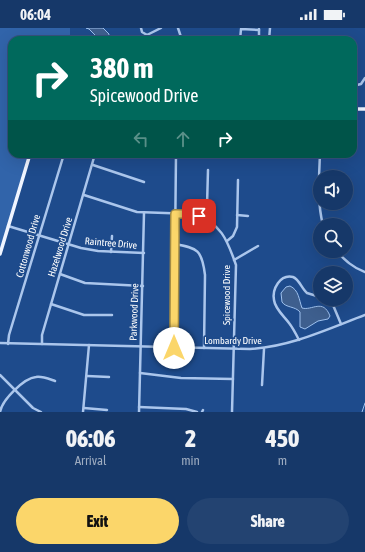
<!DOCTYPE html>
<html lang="en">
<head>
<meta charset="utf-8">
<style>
  body { margin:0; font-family:"Asap Condensed",sans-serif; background:#234371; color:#f1f3f6; height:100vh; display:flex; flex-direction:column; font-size:15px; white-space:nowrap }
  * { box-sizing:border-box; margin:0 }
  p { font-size:13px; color:#9eacc0 }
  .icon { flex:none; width:22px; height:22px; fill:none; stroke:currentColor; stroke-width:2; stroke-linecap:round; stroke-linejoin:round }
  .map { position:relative; height:384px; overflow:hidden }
  .sheet { display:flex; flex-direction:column; background:#163869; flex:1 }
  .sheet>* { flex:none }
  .guide { position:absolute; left:8px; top:8px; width:349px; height:122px; border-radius:12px; box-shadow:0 4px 16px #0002,0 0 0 1px #35527d; background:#00695c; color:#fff; overflow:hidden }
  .buttons { position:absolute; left:313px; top:142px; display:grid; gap:8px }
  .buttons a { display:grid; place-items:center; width:40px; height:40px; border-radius:50%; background:#163869; box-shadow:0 4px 16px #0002,0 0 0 1px #35527d; font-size:20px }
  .pin { position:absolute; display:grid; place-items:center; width:34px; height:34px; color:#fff; margin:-17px; border-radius:8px; box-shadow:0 2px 6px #0006 }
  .me { position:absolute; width:44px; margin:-22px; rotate:0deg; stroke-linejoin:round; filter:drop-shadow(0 0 3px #0008) }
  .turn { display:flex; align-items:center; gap:14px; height:84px; padding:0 16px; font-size:18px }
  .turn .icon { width:52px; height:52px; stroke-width:2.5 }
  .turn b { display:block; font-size:28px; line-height:34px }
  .lanes { display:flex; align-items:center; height:38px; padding:0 16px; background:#0003; justify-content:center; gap:20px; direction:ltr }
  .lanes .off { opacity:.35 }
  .eta { display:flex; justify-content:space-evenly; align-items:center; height:68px; text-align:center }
  .eta b { font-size:24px; font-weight:800; line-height:28px }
  .cta { display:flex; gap:8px; margin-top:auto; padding:8px 16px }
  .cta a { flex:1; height:46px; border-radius:24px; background:#fbd66a; color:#111; font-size:16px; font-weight:800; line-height:46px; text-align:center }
  .cta a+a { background:#234371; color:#f1f3f6 }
  .status { display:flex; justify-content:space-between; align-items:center; height:28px; padding:0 20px; background:#163869; direction:ltr }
  .status svg { height:11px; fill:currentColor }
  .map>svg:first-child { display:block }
  .green { fill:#3164aa }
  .water { fill:#3e5f8e; stroke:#9ec1ee }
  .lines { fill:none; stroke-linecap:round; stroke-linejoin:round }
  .stream { stroke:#9ec1ee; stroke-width:1 }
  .minor { stroke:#abc6ec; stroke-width:2.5 }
  .major { stroke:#f0f5ff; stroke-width:3.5 }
  .route-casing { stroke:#a38b45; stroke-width:10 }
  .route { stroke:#fbd66a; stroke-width:7 }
  .labels { text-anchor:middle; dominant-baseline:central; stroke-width:3.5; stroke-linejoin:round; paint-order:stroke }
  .street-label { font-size:10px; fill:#fff; stroke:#1e4b8c }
</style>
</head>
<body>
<div class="status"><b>06:04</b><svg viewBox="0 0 49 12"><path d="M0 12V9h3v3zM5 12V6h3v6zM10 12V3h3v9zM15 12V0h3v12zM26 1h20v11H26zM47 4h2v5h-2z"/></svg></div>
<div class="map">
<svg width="365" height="384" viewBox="0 0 365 384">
  <rect width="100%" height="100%" fill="#1e4b8c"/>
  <!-- green -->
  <path class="green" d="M0,0H70V12H12V126H28L0,224Z"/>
  <!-- water -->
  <g class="water">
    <path d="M86,0H103L109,6L108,12H100L89,1Z"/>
    <path d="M290,258C299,262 299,272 302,280C312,283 323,270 330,288L328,291L318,293L305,301L300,299V284C295,278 286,280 282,274L281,265L286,259Z"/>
  </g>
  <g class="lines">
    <!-- stream -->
    <path class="stream" d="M362,384L365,375"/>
    <!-- minor -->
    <g class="minor">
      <path d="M141,0L142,4L147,7L161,0"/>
      <path d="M178,0L182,12"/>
      <path d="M240,12L241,1L259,2"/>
      <path d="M259,12V1"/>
      <path d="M269,12L270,0"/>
      <path d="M353,58L361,56L365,50"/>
      <path d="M320,126C319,150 317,174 323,197"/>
      <path d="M93,137L144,154"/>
      <path d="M84,167L137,184L193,186C221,195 227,211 236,237L232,384"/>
      <path d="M237,187L248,188"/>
      <path d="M203,190L207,178L208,142"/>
      <path d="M8,198L81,220L98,223L144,225"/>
      <path d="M227,213L233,208L237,199L238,152"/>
      <path d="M174,216C198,220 202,222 205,247L204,320"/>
      <path d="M336,223C345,232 353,240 365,244"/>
      <path d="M111,224L112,208"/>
      <path d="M234,232L258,218"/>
      <path d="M60,246L85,255L143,258"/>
      <path d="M325,271L333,277L341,296"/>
      <path d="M51,276L84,287H112"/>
      <path d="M299,312C296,306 293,300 289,295C284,288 275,281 274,272C272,261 280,246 293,249C299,251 302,261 307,265L320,269"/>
      <path d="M0,315L250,321C290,319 328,301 365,287"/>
      <path d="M8,316L9,307L64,126"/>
      <path d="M42,316V307L95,126"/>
      <path d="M174,320L176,126"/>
      <path d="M140,345L181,350L233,351"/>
      <path d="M0,347L33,380L41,384"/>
      <path d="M87,348L109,349"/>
      <path d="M262,357L264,321"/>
      <path d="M139,379L186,381L197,384"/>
      <path d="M84,380L107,382"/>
      <path d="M0,384C2,372 24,350 36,349C42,348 49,351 55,353"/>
      <path d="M83,384L89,317"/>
      <path d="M139,384L144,185"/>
      <path d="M202,384L203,382"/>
    </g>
    <!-- major -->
    <g class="major">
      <path d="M353,81H365"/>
      <path d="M0,226L30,126"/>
    </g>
  </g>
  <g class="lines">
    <defs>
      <path id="route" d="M174,320L175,186H192L199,188"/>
    </defs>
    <!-- route casing -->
    <use href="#route" class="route-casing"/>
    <!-- route -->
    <use href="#route" class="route"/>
  </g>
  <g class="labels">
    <!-- street labels -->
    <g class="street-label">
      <text transform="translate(111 215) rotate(5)">Raintree Drive</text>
      <text transform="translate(28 218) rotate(-74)">Cottonwood Drive</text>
      <text transform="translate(60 219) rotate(-73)">Hazelwood Drive</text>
      <text transform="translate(226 267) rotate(-90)">Spicewood Drive</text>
      <text transform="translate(134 284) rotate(-88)">Parkwood Drive</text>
      <text x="233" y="312">Lombardy Drive</text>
    </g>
  </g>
</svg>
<div class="buttons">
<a><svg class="icon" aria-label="sound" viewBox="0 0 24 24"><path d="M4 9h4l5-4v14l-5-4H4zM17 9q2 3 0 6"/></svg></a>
<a><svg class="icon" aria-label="search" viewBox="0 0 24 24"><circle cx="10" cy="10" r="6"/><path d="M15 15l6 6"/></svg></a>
<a><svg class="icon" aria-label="layers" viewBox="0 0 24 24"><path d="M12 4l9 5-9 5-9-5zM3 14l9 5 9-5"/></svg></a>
</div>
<div class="pin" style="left:199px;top:188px;background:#d93025"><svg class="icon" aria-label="arrive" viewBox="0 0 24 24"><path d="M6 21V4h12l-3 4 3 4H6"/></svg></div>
<svg class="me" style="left:174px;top:320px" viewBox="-20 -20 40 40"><circle r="19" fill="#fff"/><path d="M0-13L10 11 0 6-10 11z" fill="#fbd66a"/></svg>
<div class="guide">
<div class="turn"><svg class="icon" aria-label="right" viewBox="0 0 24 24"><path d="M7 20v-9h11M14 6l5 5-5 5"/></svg><div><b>380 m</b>Spicewood Drive</div></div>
<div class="lanes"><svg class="icon off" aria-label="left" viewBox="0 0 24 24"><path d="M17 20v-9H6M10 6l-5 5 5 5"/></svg><svg class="icon off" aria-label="ahead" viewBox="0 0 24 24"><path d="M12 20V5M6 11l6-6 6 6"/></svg><svg class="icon" aria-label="right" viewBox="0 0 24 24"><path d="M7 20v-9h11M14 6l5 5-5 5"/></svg></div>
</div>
</div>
<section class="sheet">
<div class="eta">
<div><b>06:06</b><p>Arrival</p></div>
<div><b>2</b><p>min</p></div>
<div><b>450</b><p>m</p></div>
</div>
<div class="cta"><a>Exit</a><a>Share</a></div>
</section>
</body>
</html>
